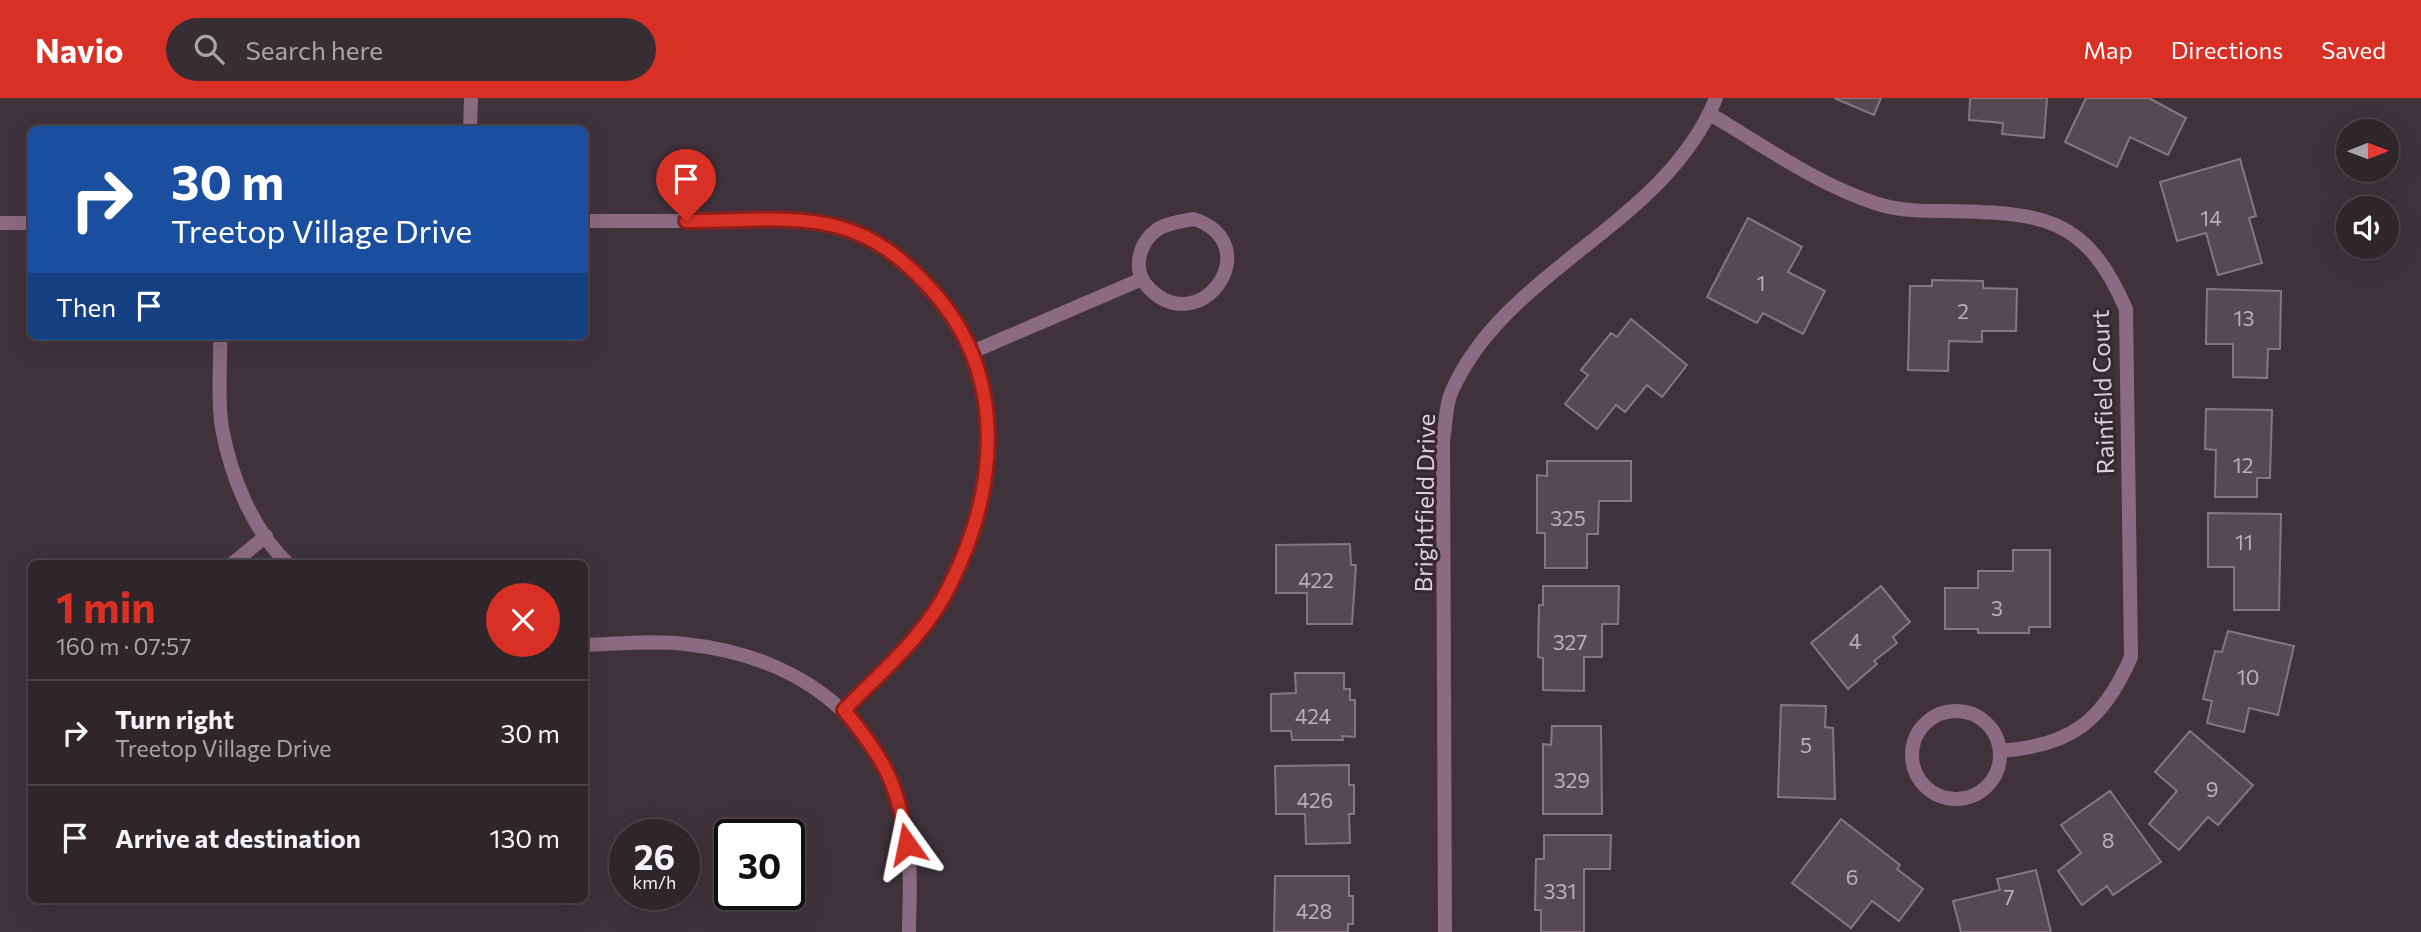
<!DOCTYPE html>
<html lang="en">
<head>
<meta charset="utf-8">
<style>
  body { margin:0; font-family:Commissioner,sans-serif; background:#372e34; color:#f1f3f6; height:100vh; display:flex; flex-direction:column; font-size:26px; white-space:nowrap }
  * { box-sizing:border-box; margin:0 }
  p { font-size:23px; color:#a7a5a9 }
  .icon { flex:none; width:38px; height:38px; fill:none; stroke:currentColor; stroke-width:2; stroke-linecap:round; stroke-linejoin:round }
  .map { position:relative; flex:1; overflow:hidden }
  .sheet { position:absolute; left:28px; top:462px; width:560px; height:343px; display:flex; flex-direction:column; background:#2f262c; border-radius:10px; box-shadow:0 7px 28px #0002,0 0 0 2px #4a4348 }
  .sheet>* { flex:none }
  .top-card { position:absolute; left:28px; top:28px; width:560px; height:214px; border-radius:10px; box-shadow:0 7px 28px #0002,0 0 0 2px #4a4348; background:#1a4fa0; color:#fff; overflow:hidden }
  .needle { width:46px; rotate:89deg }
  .controls { position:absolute; left:2336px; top:21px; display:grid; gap:14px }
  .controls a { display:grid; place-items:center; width:63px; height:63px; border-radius:50%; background:#2f262c; box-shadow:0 7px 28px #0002,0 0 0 2px #4a4348; font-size:35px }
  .speed { position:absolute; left:609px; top:721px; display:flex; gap:14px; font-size:35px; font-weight:700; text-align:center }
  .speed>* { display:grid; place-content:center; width:91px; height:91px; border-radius:50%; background:#2f262c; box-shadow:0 7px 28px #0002,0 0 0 2px #4a4348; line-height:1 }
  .speed small { font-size:18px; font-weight:400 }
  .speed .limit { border:4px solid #111; border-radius:10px; background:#fff; color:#111 }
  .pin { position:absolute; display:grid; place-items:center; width:60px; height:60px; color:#fff; margin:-72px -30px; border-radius:50% 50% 50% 0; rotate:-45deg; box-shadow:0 0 7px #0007 }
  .pin .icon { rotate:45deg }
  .me { position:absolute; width:77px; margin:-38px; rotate:348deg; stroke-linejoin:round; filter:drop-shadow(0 0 5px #0008) }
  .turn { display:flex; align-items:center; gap:24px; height:147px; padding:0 28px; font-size:32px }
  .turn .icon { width:91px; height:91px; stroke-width:2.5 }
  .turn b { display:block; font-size:49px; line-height:60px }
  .then { display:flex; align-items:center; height:66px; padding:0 28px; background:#0003; gap:14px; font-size:26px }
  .round { display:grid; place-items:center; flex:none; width:74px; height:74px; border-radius:37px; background:#372e34 }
  .headline { display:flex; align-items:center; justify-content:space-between; height:119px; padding:0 28px }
  h1 { font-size:42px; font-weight:700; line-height:52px; color:#d93025 }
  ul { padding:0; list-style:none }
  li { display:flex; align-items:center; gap:21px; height:105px; padding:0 28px; border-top:2px solid #4a4348 }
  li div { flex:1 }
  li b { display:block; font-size:26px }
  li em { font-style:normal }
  header { display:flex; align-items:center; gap:42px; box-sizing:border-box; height:98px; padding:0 35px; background:#d93025; color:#fff }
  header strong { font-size:33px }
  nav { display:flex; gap:38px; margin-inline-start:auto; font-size:24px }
  .search { width:490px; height:63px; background:#372e34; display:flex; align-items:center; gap:18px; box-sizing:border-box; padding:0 24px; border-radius:38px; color:#a7a5a9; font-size:26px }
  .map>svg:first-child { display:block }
  .building { fill:#574952; stroke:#867681; stroke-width:2 }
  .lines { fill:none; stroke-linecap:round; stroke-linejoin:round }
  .street { stroke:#8c6a81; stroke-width:14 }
  .route-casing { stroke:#8d1f18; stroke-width:18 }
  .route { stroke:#d93025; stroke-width:12 }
  .labels { text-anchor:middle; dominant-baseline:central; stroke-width:6; stroke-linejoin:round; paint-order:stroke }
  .number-label { font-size:21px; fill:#bab0b6 }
  .street-label { font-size:24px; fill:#dbd2d8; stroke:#352831 }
</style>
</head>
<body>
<header>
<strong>Navio</strong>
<div class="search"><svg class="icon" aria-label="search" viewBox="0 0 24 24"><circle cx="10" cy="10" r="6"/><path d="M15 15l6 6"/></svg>Search here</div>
<nav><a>Map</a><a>Directions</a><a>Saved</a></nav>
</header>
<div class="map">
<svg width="2421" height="834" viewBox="0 0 2421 834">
  <rect width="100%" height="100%" fill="#3f323b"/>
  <!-- building -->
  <g class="building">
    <path d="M1834,0H1881L1874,17Z"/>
    <path d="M1970,0H2047L2044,40L2002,36L2003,25L1969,22Z"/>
    <path d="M2086,0H2149L2186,20L2168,57L2130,39L2117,69L2065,44Z"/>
    <path d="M2240,61L2256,118L2249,120L2262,165L2218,177L2206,135L2177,143L2160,84Z"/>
    <path d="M1748,120L1802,149L1788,174L1825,193L1803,236L1763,215L1757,225L1707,199Z"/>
    <path d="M1932,182L1983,183V190L2017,191L2016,233H1982V244L1949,243L1948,273L1908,272L1910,188H1932Z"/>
    <path d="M2207,191L2281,193L2280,251H2268L2267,280L2233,279V246H2206Z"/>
    <path d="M1631,221L1687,267L1662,299L1647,287L1625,314L1616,307L1597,331L1565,306L1588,277L1581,272L1611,235L1617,239Z"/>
    <path d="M2206,311L2272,312L2270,380H2257V399H2215L2216,352L2205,351Z"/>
    <path d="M1547,363H1631V403H1599L1598,436H1587V470H1545V435H1537V377L1547,378Z"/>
    <path d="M2208,415L2281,416L2279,512H2234V469H2208Z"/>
    <path d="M1350,446L1351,467H1356L1352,526H1307V495H1276V447Z"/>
    <path d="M2013,452H2050V529H2029V535H1978V531H1945V490H1978V473H2013Z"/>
    <path d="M1543,488H1619L1618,526H1602V559H1584V593L1543,592V560L1538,559L1539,507H1543Z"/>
    <path d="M1881,488L1910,524L1893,539L1897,545L1874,563L1877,566L1848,591L1811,545Z"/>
    <path d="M2228,533L2294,548L2278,617L2249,610L2244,634L2207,625L2212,603L2203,601L2215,553L2222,554Z"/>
    <path d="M1295,575H1344V591H1350V602H1355V639L1342,638L1343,642H1292L1291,633H1271V596L1296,595Z"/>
    <path d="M1781,607L1826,608L1825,629L1833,630L1835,701L1778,699Z"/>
    <path d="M1552,628H1601L1602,716H1543V646L1551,647Z"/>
    <path d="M2190,633L2253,687L2218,727L2208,719L2179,752L2149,726L2177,693L2155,674Z"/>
    <path d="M1349,667V687H1354V716H1349L1350,745L1306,746L1305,716H1276L1275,668Z"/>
    <path d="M2110,693L2161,764L2113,797L2107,788L2082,807L2058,773L2081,755L2061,727Z"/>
    <path d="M1841,721L1900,767L1897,771L1923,791L1899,823L1872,803L1851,830L1792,785Z"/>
    <path d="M1544,737H1611L1610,771H1584V834H1541V812H1535L1536,761H1544Z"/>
    <path d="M2036,772L2051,834H1961L1953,803L2000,792L1997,781Z"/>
    <path d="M1275,778H1349V798H1353V826H1348V834H1274Z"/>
  </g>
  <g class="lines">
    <!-- street -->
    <g class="street">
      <path d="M1710,16C1764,48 1818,87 1878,106C1900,113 1925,113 1947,113C2042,115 2085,117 2126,211L2131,559C2103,624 2070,648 2000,653"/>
      <path d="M470,32L471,0"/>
      <path d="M1194,121C1270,147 1199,246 1147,188C1132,171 1139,144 1158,131C1168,125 1182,123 1194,121Z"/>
      <path d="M584,123C636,123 687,123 738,123C771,123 807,121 839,129C884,141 916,171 944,206C1018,300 990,447 919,536C897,563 868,587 844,612"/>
      <path d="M0,125H32"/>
      <path d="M220,238C221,268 217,301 222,330C231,379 252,431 288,466"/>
      <path d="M972,254L1142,181"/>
      <path d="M232,466L266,438"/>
      <path d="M584,547C617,546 653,542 685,546C810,559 902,635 909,765C911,788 909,811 909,834"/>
      <circle cx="1956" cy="657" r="44"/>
      <path d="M1445,834L1443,342C1446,328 1445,309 1451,295C1504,171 1665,128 1716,0"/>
    </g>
  </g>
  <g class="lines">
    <defs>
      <path id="route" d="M686,123C735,124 792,116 839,129C875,139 902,160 927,187C1008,272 1000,387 950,487C926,537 882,573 844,612C882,658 898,685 907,746"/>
    </defs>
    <!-- route casing -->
    <use href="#route" class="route-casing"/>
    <!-- route -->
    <use href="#route" class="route"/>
  </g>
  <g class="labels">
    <!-- number labels -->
    <g class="number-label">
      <text x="2211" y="119">14</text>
      <text x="1761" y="184">1</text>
      <text x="1963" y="212">2</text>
      <text x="2244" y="219">13</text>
      <text x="2243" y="366">12</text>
      <text x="1568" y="419">325</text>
      <text x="2244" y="443">11</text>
      <text x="1316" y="481">422</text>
      <text x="1997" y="509">3</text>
      <text x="1855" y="542">4</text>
      <text x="1570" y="543">327</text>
      <text x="2248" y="578">10</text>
      <text x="1313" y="617">424</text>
      <text x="1806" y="646">5</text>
      <text x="1572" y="681">329</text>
      <text x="2212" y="690">9</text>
      <text x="1315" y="701">426</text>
      <text x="2108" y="741">8</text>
      <text x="1852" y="778">6</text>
      <text x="1560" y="792">331</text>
      <text x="2009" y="798">7</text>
      <text x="1314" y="812">428</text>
    </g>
    <!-- street labels -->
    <g class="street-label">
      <text transform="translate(2102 294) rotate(-92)">Rainfield Court</text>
      <text transform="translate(1424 405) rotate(-89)">Brightfield Drive</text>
    </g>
  </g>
</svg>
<div class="controls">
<a><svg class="needle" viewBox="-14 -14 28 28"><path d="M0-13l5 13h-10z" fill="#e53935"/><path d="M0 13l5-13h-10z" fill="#a7a5a9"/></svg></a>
<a><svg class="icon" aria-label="sound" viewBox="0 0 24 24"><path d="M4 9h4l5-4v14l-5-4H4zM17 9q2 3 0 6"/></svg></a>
</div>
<div class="speed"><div>26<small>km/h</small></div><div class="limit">30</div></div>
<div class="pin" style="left:686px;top:123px;background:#d93025"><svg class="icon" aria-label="arrive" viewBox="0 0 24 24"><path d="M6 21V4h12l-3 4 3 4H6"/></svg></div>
<svg class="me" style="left:907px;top:746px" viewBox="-20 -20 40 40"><path d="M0-17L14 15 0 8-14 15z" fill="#d93025" stroke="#fff" stroke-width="4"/></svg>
<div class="top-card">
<div class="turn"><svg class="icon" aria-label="right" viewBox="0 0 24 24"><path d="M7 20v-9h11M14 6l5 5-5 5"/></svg><div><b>30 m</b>Treetop Village Drive</div></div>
<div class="then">Then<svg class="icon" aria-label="arrive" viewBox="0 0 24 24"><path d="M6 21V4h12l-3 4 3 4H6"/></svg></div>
</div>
<section class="sheet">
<div class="headline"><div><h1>1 min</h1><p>160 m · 07:57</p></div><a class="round" style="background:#d93025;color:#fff"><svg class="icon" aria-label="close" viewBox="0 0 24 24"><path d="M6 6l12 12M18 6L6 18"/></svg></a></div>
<ul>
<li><svg class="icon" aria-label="right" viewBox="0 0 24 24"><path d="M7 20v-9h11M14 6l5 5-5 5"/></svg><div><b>Turn right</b><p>Treetop Village Drive</p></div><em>30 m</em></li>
<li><svg class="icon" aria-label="arrive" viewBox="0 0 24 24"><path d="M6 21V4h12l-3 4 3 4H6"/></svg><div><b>Arrive at destination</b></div><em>130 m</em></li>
</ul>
</section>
</div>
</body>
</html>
